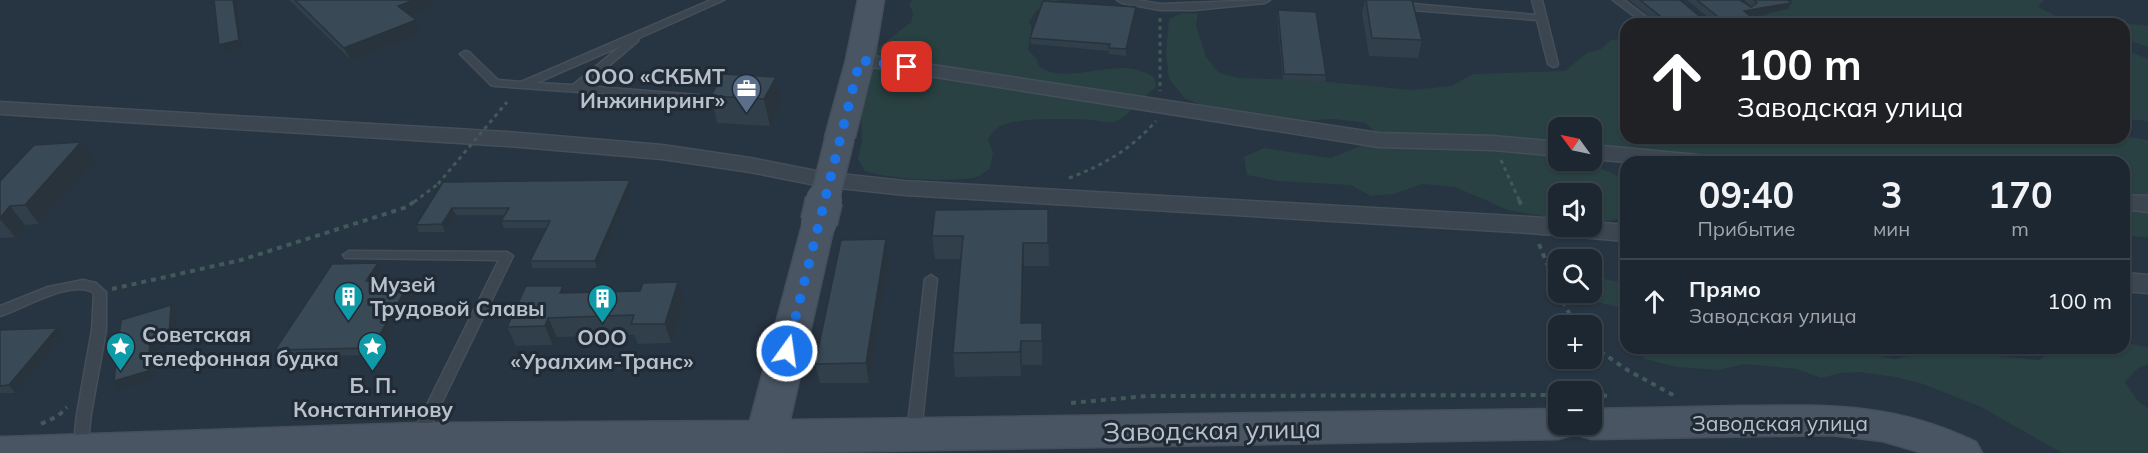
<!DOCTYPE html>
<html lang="ru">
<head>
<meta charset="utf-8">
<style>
  body { margin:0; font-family:Mulish,sans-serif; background:#2a333d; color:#f1f3f6; height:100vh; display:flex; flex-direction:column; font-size:22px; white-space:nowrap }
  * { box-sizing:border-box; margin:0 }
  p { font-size:20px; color:#a0a5ab }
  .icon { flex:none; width:33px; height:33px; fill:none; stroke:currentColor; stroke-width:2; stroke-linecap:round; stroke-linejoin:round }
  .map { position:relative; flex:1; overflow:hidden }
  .panel { position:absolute; left:1620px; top:156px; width:510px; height:198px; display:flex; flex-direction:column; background:#1d2731; border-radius:18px; box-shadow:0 2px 4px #0004,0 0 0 2px #3b444d }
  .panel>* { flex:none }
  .top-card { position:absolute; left:1620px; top:18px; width:510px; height:126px; border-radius:18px; box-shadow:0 2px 4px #0004,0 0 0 2px #3b444d; background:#202124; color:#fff; overflow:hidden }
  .needle { width:39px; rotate:303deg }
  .tools { position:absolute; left:1548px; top:117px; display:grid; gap:12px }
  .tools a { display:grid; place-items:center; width:54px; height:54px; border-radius:12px; background:#1d2731; box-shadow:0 2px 4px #0004,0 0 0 2px #3b444d; font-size:30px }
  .pin { position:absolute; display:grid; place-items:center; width:51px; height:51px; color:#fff; margin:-26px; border-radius:12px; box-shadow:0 3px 9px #0006 }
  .me { position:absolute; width:66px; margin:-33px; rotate:14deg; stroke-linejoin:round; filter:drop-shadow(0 0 4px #0008) }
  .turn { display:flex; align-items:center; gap:21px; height:126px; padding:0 18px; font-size:27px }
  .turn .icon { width:78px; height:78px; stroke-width:2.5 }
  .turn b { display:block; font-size:42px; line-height:51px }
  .eta { display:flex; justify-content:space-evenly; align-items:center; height:102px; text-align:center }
  .eta b { font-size:36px; font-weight:700; line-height:42px }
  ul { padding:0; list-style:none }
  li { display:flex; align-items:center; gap:18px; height:84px; padding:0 18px; border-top:2px solid #3b444d }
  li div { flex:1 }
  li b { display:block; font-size:22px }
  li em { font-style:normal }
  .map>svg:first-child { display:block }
  .green { fill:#294142; fill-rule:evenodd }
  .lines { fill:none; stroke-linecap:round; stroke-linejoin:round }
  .lane-casing { stroke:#454f5a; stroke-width:3 }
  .street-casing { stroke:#454f5a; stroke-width:3 }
  .secondary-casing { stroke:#454f5a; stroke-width:3 }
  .path-far1 { stroke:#425959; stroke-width:3; stroke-dasharray:4 4; stroke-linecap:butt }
  .path { stroke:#425959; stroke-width:4; stroke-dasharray:5 5; stroke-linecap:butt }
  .lane { fill:#3b4651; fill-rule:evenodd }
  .street { fill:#3b4651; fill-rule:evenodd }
  .secondary { fill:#495563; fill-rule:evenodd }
  .secondary-bridge-far1-casing { stroke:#454f5a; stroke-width:31; stroke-linecap:butt }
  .secondary-bridge-casing { stroke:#454f5a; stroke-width:39; stroke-linecap:butt }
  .path-bridge { stroke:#425959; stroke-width:3; stroke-dasharray:4 4; stroke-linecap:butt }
  .secondary-bridge-far1 { stroke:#495563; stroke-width:28 }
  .secondary-bridge { stroke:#495563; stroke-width:36 }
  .wall { fill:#313f4a }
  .shaded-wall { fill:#28333c }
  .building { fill:#394956; stroke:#28333c; stroke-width:1.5 }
  .route { stroke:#1a73e8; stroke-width:10; stroke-dasharray:0 18 }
  .labels { text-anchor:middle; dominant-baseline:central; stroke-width:6; stroke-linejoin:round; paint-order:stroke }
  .poi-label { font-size:21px; font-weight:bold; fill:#b8c1cb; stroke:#202b36; text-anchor:start }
  .street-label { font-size:21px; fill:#b8c1cb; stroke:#202b36 }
  .near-street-label { font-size:26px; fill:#b8c1cb; stroke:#202b36 }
</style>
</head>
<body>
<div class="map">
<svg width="2148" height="453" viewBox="0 0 2148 453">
  <rect width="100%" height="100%" fill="#273441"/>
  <!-- green -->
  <g class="green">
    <path d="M913,0H1059L1037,10L1029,22L1032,26L1028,50L1037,59L1039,67C1045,69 1051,73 1057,73C1092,77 1122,57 1154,77L1156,87C1142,97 1130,116 1114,122C1107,124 1098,120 1091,120C1071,119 1011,116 996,129C993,131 990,137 988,140L993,153L990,169C984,172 979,177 973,178C941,182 895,180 865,171L858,159L862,141L860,101L869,55L911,22L913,13L909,4Z"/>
    <path d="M1793,0H2044L2038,7C2050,13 2063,20 2077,23C2099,27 2124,21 2148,26V47L2133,42L2124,43V24H1740L1784,8Z"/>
    <path d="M1182,13L1198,14L1196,25L1206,57L1219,73L1238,78L1309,80L1412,90L1451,86L1473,74L1565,71L1587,53L1601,49L1611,40L1626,39V138H2124V136L2148,140V237L2124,236V162H1665L1661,157L1612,146L1593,149L1594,165L1626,180V218L1592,223V194H1558V219L1508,210L1455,187L1422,184L1394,194L1371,196L1351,185L1277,181L1247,175L1244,157L1264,148L1331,158L1382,137L1365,123L1334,119L1298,121L1206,107L1184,98L1169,78L1166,52L1169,19ZM1558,128H1592V160H1558Z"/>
    <path d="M2124,49L2148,59V121L2124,119Z"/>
    <path d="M1592,273L1608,280L1626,282V318L1618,307L1592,301L1571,293L1592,292Z"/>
    <path d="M2124,343L2148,347V364L2137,369L2125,382L2139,402L2148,408V453H2062L1981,407L1923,384L1895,377L1859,372L1841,373L1821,378L1797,369L1745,364L1718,370L1677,367L1645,359L1628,348H1862L1883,357L1895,359L1942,348H1966L1999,356L2040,360L2053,348H2124Z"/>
  </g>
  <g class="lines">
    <defs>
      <g id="lane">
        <path d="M711,0H724L639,38L638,41L585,86L710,96L711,98L706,101L495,86L491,85L460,54L465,51L469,52L498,80L521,82ZM621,46L573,85L536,83Z"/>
        <path d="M1117,0H1137L1160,4L1270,0L1265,3L1194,10H1160L1122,3Z"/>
        <path d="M1532,0H1542L1558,64L1557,66L1553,67L1548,64L1537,20L1413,10L1408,7L1413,4L1536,15Z"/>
        <path d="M1613,0H1624L1656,24H1645Z"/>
        <path d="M349,251L507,252L513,256L424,439L419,441L414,439L412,435L499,260L345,258L343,255Z"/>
        <path d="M931,275L937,279L921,433L919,437L914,439L909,437L907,433L925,279Z"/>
        <path d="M83,280L96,283L106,292V330L91,414L87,450L86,453H74L73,450L77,414L92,330L94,293C72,278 23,309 0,316V306L48,287Z"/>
      </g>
      <g id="street">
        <path d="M860,54L1379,133L1493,136L1558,142V156L1493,150L1379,147L853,64L850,60L853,56Z"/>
        <path d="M0,102L507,132L662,145L750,158L821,172L905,181L1530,217L1558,219V226H1592V222L1626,225V241L1530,233L905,195L821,186L750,172L662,159L507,146L0,114Z"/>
        <path d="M1592,145L1698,155L1706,157L1709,162H1626L1592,159Z"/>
        <path d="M2124,195L2148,196V212L2124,209Z"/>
        <path d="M2124,273L2148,275V293L2124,291Z"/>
      </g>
      <g id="secondary">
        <path d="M858,0H884L874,60L855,137L851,143L840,146L829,143L825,137L846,60Z"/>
        <path d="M819,211L831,214L835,222L790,420L1558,409V424H1592V409C1642,408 1693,407 1743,406C1831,405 1895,403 1976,442L1982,453H1923L1882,441L1831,435L1592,439L1578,435L1575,429L1572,435L1558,439L766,453H0V437H2L417,423L750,421L803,222L807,214Z"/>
      </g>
    </defs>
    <!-- lane casing -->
    <use href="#lane" class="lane-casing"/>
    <!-- street casing -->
    <use href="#street" class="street-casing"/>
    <!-- secondary casing -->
    <use href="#secondary" class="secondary-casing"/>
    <!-- path-far1 -->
    <g class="path-far1">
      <path d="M1160,18V91"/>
      <path d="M1501,160L1520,202"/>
      <path d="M1069,178C1104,165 1131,149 1156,121"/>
      <path d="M414,202L438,184"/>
    </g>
    <!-- path -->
    <g class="path">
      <path d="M1519,200L1522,207"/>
      <path d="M1539,244L1558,291"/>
      <path d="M112,289L241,260L407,207L416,200"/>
      <path d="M1559,292L1575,326"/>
      <path d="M1592,346L1629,371L1675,396"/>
      <path d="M1592,395L1612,396"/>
      <path d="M1071,403L1147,396L1558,395"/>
      <path d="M41,424L58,416L67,407"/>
    </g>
    <!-- lane -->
    <use href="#lane" class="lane"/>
    <!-- street -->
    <use href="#street" class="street"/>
    <!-- secondary -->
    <use href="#secondary" class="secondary"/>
    <defs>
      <path id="secondary-bridge-far1" d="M824,202L840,137"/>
      <path id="secondary-bridge" d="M819,222L824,200"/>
    </defs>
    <!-- secondary-bridge-far1 casing -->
    <use href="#secondary-bridge-far1" class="secondary-bridge-far1-casing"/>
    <!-- secondary-bridge casing -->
    <use href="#secondary-bridge" class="secondary-bridge-casing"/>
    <!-- path-bridge -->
    <path class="path-bridge" d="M438,184L507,102"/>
    <!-- secondary-bridge-far1 -->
    <use href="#secondary-bridge-far1" class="secondary-bridge-far1"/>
    <!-- secondary-bridge -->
    <use href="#secondary-bridge" class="secondary-bridge"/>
  </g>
  <!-- wall -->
  <g class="wall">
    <path d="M289,0H432L435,6L410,16L416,20L421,33L351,60Z"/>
    <path d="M1365,0H1412L1422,40L1418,58L1369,56L1362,13Z"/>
    <path d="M1629,0H1680L1703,19H1710L1687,0H1740L1751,7H1752L1744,0H1787L1791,3L1788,9L1751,16V17L1749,23L1743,24H1659Z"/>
    <path d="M1278,10L1326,75L1325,82L1283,80L1277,17Z"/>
    <path d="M1136,14L1126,56L1109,54V51L1031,44L1030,38Z"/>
    <path d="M776,77L781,104L770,126L717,123L711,96Z"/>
    <path d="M94,161L39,224L25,225L15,237L0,238V181Z"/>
    <path d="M630,180L632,187L597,268H533L530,261L546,228H504L501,221L505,215H456L445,232H419L416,225L443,182Z"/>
    <path d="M1048,209L1049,266H1024L1023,323H1042V365H1022L1021,376L955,377L953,353L961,259H935L932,236Z"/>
    <path d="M886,239L889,259L869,383H820L815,364Z"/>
    <path d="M381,270L375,281L411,280L415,288L376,355L280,357L275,350Z"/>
    <path d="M563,286L566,293L684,302L671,343L638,344L634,335L557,337L553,345L516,346L507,327Z"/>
    <path d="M0,330L63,335L15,393H0Z"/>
  </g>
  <!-- shaded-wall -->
  <g class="shaded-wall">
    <path d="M233,0H236L242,47L223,52L219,45Z"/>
    <path d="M414,0H432L435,6L404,18L398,6Z"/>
    <path d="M1791,3L1788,9L1741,18L1744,11Z"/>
    <path d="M1136,7V14L1126,56V49Z"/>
    <path d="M1751,17L1749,23L1743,24H1707Z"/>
    <path d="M416,20L421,33L351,60L344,48Z"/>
    <path d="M776,77L781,104L770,126L764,99Z"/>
    <path d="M81,142L94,161L39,224L25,205Z"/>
    <path d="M630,180L632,187L597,268L595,261Z"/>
    <path d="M10,206L25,225L15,237L0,219Z"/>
    <path d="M452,208L456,215L445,232L442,224Z"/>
    <path d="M886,239L889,259L869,383L866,363Z"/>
    <path d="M1023,243L1024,266L1022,341L1021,323Z"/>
    <path d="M378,263L381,270L370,289L366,281Z"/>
    <path d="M411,280L415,288L376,355L372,348Z"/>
    <path d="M678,282L684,302L671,343L665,324Z"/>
    <path d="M563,286L571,305L560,293Z"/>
    <path d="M171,305L176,313L174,344L156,349L154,378L119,389L114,381L150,342Z"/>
    <path d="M548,318L557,337L553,345L545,326Z"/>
    <path d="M57,328L63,335L15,393L9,385Z"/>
    <path d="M1021,341L1022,365L1021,376L1020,352Z"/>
  </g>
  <!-- building -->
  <g class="building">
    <path d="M214,0H233L239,40L219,45Z"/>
    <path d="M295,0H414L398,6L416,20L344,48Z"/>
    <path d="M1366,0H1412L1422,40L1372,38Z"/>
    <path d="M1640,0H1680L1703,19H1717V16L1697,0H1740L1751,7L1757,3L1754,0H1787L1791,3L1744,11L1751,17L1707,24H1670Z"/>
    <path d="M1043,1L1136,7L1126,49L1109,48L1110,44L1030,38Z"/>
    <path d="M1278,10L1316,12L1326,75L1284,74Z"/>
    <path d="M723,74L776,77L764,99L711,96Z"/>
    <path d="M81,142L25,205L10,206L0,218V181L34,145Z"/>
    <path d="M630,180L595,261H530L550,221H501L509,208H452L442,224L416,225L443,182Z"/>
    <path d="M1048,209V243H1023L1021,323H1042V341H1021L1020,352L953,353L963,236H932L935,210Z"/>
    <path d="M886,239L866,363L815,364L841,240Z"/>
    <path d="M378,263L366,281L411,280L372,348L275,350L332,264Z"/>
    <path d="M678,282L665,324H631L634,315L548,318L545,326L507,327L526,286H563L560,293L640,291L643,283Z"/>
    <path d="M171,305L169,336L150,342L148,371L114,381L121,320Z"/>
    <path d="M57,328L9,385L0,386V330Z"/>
  </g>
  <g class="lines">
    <!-- route -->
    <path class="route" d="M787,351L860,60L907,67"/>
  </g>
  <!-- icons -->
  <defs>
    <symbol id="office-pin" viewBox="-11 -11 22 30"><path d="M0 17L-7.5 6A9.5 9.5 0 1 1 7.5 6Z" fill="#5c6f8a" stroke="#202b36"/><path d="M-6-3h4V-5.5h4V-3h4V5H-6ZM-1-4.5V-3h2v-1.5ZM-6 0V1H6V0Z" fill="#fff"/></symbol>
    <symbol id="building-pin" viewBox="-11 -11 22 30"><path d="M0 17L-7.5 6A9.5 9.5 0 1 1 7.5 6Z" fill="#0f9aa8" stroke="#202b36"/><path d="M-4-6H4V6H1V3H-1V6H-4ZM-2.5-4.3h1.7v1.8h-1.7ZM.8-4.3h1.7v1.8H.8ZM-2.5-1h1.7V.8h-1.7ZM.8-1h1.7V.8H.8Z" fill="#fff"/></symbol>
    <symbol id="sight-pin" viewBox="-11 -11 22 30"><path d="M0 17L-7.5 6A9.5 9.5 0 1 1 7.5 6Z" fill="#0f9aa8" stroke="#202b36"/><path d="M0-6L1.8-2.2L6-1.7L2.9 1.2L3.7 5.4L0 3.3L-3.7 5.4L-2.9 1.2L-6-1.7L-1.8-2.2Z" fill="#fff"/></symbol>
  </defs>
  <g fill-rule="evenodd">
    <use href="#office-pin" x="730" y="72" width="33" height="45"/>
    <use href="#building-pin" x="332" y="280" width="33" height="45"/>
    <use href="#building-pin" x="586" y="282" width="33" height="45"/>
    <use href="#sight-pin" x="104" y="330" width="33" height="45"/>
    <use href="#sight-pin" x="356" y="330" width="33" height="45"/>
  </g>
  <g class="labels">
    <!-- poi labels -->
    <g class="poi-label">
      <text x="725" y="76" text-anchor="end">ООО «СКБМТ<tspan x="725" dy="24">Инжиниринг»</tspan></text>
      <text x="370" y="284">Музей<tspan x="370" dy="24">Трудовой Славы</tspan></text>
      <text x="142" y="334">Советская<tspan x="142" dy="24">телефонная будка</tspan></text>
      <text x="602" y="337" text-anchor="middle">ООО<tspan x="602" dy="24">«Уралхим-Транс»</tspan></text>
      <text x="373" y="385" text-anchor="middle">Б. П.<tspan x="373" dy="24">Константинову</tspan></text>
    </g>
    <!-- street labels -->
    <g class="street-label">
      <text x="1780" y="423">Заводская улица</text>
    </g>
    <!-- near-street labels -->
    <g class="near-street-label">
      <text transform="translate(1212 430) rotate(-1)">Заводская улица</text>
    </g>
  </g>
</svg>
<div class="tools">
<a><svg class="needle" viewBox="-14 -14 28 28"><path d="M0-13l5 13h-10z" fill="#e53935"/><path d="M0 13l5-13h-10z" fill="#a0a5ab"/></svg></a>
<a><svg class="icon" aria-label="sound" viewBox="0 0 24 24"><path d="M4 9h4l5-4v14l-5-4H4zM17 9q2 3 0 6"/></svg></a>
<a><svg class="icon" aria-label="search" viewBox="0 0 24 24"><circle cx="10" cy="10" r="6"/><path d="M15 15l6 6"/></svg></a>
<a>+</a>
<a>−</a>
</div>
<div class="pin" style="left:907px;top:67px;background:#d93025"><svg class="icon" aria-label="arrive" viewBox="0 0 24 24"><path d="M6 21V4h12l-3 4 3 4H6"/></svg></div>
<svg class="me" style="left:787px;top:351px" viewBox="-20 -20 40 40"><circle r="17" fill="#1a73e8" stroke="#fff" stroke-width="3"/><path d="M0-11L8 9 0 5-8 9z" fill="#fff"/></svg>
<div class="top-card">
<div class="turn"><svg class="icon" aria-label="ahead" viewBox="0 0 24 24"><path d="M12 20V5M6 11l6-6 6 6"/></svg><div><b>100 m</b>Заводская улица</div></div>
</div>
<section class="panel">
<div class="eta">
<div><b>09:40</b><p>Прибытие</p></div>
<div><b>3</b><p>мин</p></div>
<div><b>170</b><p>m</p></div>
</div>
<ul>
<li><svg class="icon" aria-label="ahead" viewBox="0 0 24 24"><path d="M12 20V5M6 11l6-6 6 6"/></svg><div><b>Прямо</b><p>Заводская улица</p></div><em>100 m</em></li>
</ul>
</section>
</div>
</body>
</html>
